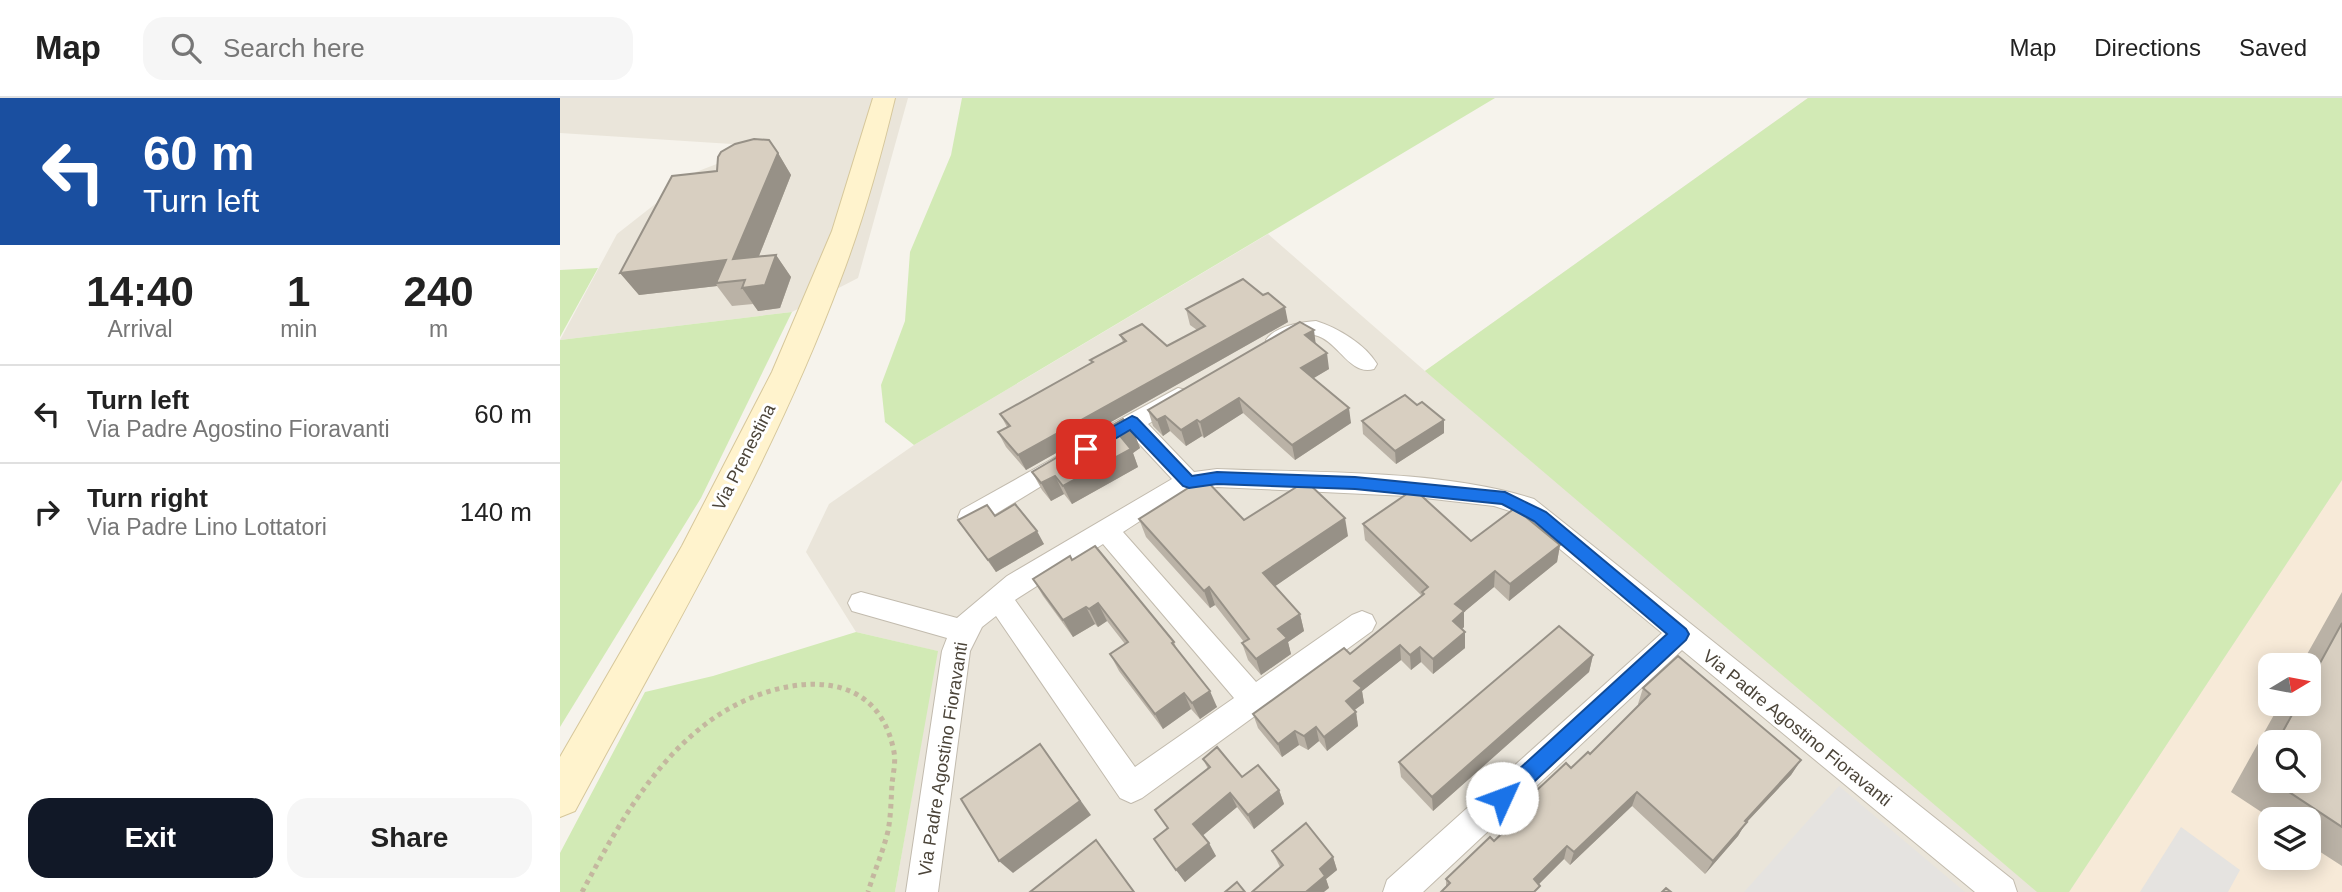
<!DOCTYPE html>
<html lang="en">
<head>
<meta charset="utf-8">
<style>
  body { margin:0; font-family:Helvetica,sans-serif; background:#f6f6f6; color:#222; height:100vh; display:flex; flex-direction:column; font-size:26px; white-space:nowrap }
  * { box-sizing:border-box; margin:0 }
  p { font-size:23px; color:#767676 }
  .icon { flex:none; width:38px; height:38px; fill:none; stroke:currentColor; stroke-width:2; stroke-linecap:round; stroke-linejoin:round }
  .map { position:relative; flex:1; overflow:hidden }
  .side { display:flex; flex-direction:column; background:#fff; width:560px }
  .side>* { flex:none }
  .hud { background:#1a4fa0; color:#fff; overflow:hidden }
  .needle { width:46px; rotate:80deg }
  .tools { position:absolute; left:1698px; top:555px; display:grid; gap:14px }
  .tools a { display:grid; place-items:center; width:63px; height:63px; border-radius:14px; background:#fff; box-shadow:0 4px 18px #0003; font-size:35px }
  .pin { position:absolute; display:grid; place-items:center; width:60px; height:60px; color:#fff; margin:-30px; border-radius:14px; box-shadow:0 4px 10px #0006 }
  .me { position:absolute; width:77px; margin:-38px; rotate:47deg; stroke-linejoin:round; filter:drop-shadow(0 0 5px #0008) }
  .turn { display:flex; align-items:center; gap:24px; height:147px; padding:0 28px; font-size:32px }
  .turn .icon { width:91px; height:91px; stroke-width:2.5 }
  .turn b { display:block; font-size:49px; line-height:60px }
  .eta { display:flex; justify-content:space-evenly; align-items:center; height:119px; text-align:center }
  .eta b { font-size:42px; font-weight:700; line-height:49px }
  .button { display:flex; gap:14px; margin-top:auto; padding:14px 28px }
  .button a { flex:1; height:80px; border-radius:21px; background:#111827; color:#fff; font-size:28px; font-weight:700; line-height:80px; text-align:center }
  .button a+a { background:#f6f6f6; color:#222 }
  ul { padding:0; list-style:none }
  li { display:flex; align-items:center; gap:21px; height:98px; padding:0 28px; border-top:2px solid #e0e0e0 }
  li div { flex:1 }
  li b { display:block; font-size:26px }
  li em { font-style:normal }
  header { display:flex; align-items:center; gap:42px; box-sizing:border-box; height:98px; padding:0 35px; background:#fff; border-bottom:2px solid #e0e0e0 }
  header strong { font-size:33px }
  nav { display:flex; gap:38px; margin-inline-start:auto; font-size:24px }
  .search { width:490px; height:63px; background:#f6f6f6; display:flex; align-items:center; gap:18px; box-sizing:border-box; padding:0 24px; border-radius:21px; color:#767676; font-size:26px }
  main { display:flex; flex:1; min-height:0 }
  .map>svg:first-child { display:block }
  .residential { fill:#eae5da; fill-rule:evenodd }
  .commercial { fill:#f7ead8; fill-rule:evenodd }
  .green { fill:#d2eab5 }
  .parking { fill:#e5e3e0 }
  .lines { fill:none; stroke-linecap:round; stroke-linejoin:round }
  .minor-casing { stroke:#c2bbae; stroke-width:2 }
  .secondary-casing { stroke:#d6c79b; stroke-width:2 }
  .path { stroke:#c4b79f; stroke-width:5; stroke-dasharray:4.5 4.5; stroke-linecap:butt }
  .minor { fill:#fff; fill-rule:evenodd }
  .secondary { fill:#fff3cd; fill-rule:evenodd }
  .wall { fill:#bab2a6; fill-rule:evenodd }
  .shaded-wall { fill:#979187 }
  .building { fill:#d8cfc1; stroke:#979187; stroke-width:2 }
  .route { fill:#1a73e8; stroke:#114b97; stroke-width:2 }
  .labels { text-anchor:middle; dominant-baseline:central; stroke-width:6; stroke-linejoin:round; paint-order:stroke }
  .street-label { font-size:18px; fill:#4b4439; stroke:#fff }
</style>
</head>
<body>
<header>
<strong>Map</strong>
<div class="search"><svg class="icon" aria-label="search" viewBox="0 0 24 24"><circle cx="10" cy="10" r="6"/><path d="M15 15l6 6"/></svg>Search here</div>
<nav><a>Map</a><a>Directions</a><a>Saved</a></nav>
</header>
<main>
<section class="side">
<div class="hud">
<div class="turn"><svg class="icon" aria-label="left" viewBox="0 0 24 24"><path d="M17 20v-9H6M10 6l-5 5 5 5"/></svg><div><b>60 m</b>Turn left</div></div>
</div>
<div class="eta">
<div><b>14:40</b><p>Arrival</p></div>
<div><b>1</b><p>min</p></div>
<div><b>240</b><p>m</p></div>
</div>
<ul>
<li><svg class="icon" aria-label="left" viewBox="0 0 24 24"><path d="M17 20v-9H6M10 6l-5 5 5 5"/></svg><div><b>Turn left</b><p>Via Padre Agostino Fioravanti</p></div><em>60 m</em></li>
<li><svg class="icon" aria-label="right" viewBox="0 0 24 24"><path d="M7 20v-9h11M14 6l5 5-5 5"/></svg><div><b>Turn right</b><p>Via Padre Lino Lottatori</p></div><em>140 m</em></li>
</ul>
<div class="button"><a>Exit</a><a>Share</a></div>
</section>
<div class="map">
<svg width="1782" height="794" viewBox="0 0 1782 794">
  <rect width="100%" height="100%" fill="#f6f3ec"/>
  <!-- residential -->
  <g class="residential">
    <path d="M0,0H348L298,180L232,214L0,242L57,136L136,74L203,48L0,35Z"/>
    <path d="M1248,0H1782V794H335L377,553L296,534L246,454L269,406L354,347L708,136L865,273ZM1710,567H1748V606H1710ZM1710,644H1748V682H1710ZM1710,721H1748V760H1710Z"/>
  </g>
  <!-- commercial -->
  <path class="commercial" d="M1782,382V794H1509ZM1710,567H1748V606H1710ZM1710,644H1748V682H1710ZM1710,721H1748V760H1710Z"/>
  <!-- green -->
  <g class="green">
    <path d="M402,0H935L354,347L325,324L321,287L345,223L350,154L391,57Z"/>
    <path d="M1248,0H1782V382L1509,794H1477L865,273Z"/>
    <path d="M38,170L0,239V172Z"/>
    <path d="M232,214L141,400L0,629V242Z"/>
    <path d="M296,534L378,553L335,794H0V755L85,594L153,578Z"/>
  </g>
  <!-- parking -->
  <g class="parking">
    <path d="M1279,688L1405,794H1184Z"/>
    <path d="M1621,729L1680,772L1668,794H1580Z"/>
  </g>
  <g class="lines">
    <defs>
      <g id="minor">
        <path d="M756,223C778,230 805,246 817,266L814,271C790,278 779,245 758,238C740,232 727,252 709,247L706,242C715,228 741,224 756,223Z"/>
        <path d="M618,290L626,292L629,298L626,304L588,326L634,374L657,371C756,375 880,371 974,401L1453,782L1457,794H1415L1122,552L863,794H823L827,782L1102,535L956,415L934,408L847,398L657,389C620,395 594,414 563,434L696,584L792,517L802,513L812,517L816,525L812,533L582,700L571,705L560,700L436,518L422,529L410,553L378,794H346L382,553L387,540L292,513L288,505L292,497L301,494L397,520L447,478L612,381L570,336L541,351L533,348L529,342L533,336ZM543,446L674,600L575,669L455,502Z"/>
        <path d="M503,355L511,358L515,364L511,370L419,426L410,429L401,426L398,419L401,412Z"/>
      </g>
      <path id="secondary" d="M313,0H335C320,62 303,123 280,183C211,368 108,540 15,713L0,719V659L122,448L212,274L272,133Z"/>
    </defs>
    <!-- minor casing -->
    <use href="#minor" class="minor-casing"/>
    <!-- secondary casing -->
    <use href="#secondary" class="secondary-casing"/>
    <!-- path -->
    <path class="path" d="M22,794C55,733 90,668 147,625C206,580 316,557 334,654C336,664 333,676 332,686C331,701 331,718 328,733C323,754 314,774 308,794"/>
    <!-- minor -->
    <use href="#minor" class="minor"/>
    <!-- secondary -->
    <use href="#secondary" class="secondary"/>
  </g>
  <!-- wall -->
  <g class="wall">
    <path d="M218,55L231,77L199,158L216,157L231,179L220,210L198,213L193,206L172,208L157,188L79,197L60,175L157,73Z"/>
    <path d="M626,211L728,224L466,372L446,349L438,334L447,329L440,316L532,265L530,262L563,244L560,237L607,248L637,232L630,227Z"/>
    <path d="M756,246L769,271L753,280L791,325L735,362L683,315L644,340L642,338L626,348L610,333L603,338L593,328L588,312Z"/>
    <path d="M857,307L884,335L836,366L803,336L802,323Z"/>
    <path d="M573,332L580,350L573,355L578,369L512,406L504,396L491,403L482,392L472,374Z"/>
    <path d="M435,418L484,446L436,474L398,422Z"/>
    <path d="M579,421L684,422L788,438L715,488L740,516L744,533L728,544L731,556L701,577L688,562L682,545L684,544L655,507L650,510L586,439Z"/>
    <path d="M803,426L911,443L1000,447L997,464L949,503L934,489L904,514V529L902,531L905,550L873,576L861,564L851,572L841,562L802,593L804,605L794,612L796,614L798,628L767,653L759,643L748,652L739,647L722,659L698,630L693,616L790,556L862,498L805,442Z"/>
    <path d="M512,462L614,544L618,554L657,609L640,621L631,611L603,631L559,573L550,556L565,546L547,523L538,529L535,526L513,539L483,498L473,481Z"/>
    <path d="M1782,494V768L1748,746V721H1712L1671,694L1720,606H1748V567H1741ZM1710,644H1748V682H1710Z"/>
    <path d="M1033,557L1029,574L873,713L841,679L839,664Z"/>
    <path d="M1083,590L1241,662L1231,677L1185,726L1178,738L1145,776L1072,708L1010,767L1004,761L979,786L886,789V781L934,743L960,718L962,706L1030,656L1079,607L1078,606Z"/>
    <path d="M643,661L682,679L719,692L724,706L694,731L677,709L642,738L656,758L625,784L594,741L607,730L595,712L648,671Z"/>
    <path d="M712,753L773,759L777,772L766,781L769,790L720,769Z"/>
  </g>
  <!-- shaded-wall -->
  <g class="shaded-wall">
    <path d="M218,55L231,77L189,183L173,161Z"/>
    <path d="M216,157L231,179L220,210L198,213L182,190Z"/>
    <path d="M166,162L156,185L157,188L79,197L60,175Z"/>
    <path d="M725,209L728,224L466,372L458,357Z"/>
    <path d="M754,232L756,248L745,237Z"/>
    <path d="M767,255L769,271L744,286L741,270Z"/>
    <path d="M679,300L683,315L644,340L640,324Z"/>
    <path d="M789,310L791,325L735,362L732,347Z"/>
    <path d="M605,318L610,333L603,338L597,322Z"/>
    <path d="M637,322L642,338L626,348L621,332Z"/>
    <path d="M884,322V335L836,366L835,353Z"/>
    <path d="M573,332L580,350L573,355L578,369L512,406L503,388L561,339Z"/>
    <path d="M495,378L504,396L491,403L481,385Z"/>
    <path d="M785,420L788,438L708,493L703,475Z"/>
    <path d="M477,433L484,446L436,474L428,462Z"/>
    <path d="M1000,447L997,464L949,503L950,486Z"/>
    <path d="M935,473L934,489L904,514V529L893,539V523L895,506Z"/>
    <path d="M649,489L655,507L650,510L644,493Z"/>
    <path d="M538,505L547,523L538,529L529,511Z"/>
    <path d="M526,509L535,526L513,539L503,522Z"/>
    <path d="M740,516L744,533L728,544L731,556L701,577L696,561L718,531Z"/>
    <path d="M905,534V550L873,576V561Z"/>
    <path d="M840,547L841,562L802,593L804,605L788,617L786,603L794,583Z"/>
    <path d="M860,549L861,564L851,572L850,557Z"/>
    <path d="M1033,557L1029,574L873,713L872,699Z"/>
    <path d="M650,593L657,609L640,621L632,605Z"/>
    <path d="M624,595L631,611L603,631L595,616Z"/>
    <path d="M796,614L798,628L767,653L764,639Z"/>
    <path d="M756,629L759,643L748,652L744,638Z"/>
    <path d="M735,633L739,647L722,659L718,646Z"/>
    <path d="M480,646L531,717L453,775L439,763Z"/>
    <path d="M1241,662L1231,677L1185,726L1178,738L1145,776L1153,763L1185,723Z"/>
    <path d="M719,692L724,706L694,731L688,717Z"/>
    <path d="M1077,694L1072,708L1010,767L1014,754Z"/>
    <path d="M670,695L677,709L641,739L633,726Z"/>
    <path d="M649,745L656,758L625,784L616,772Z"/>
    <path d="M1007,748L1004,761L971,794L974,781Z"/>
    <path d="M773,759L777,772L766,781L769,790L764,794H748L747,793L760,771Z"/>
  </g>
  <!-- building -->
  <g class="building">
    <path d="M194,41L209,42L218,55L173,161L216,157L205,187L182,190L185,182L156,185L166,162L60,175L112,78L157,73L158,59L161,54L175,46Z"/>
    <path d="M683,181L703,197L708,195L725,209L458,357L438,334L450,328L440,316L533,264L530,262L566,243L560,237L582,226L607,248L645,228L626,211Z"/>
    <path d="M740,224L754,232L745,237L767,255L741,270L789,310L732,347L679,300L640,324L637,322L621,332L605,318L597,322L588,312Z"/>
    <path d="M845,297L857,307L862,304L884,322L835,353L802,323Z"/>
    <path d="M563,321L573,332L561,339L571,351L503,388L495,378L481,385L472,374Z"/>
    <path d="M644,380L684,422L746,383L785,420L703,475L740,516L718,531L727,540L696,561L682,545L689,541L649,489L644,493L579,421Z"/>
    <path d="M854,391L911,443L955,410L1000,447L950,486L935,473L895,506L904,513L893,523L905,534L873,561L860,549L850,557L840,547L794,583L802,590L786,603L796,614L764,639L756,629L744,638L735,633L718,646L693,616L784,550L790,556L864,496L862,494L868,489L803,426Z"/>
    <path d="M455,406L477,433L428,462L398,422L427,407L435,418Z"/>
    <path d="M535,448L614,544L612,545L650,593L632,605L624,595L595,616L550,556L568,544L538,505L529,511L526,509L503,522L473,481L510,458L512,462Z"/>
    <path d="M1782,525V729L1711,682H1748V644H1717L1738,606H1748V587Z"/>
    <path d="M999,528L1033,557L872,699L839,664Z"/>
    <path d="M1118,558L1241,662L1185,723L1187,724L1153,763L1077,694L1014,754L1007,748L974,781L980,788L974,794H881L890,785L886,781L930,739L934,743L967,712L962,706L1006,665L1011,670L1028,654L1030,656L1090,596L1083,590Z"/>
    <path d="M480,646L520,703L439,763L401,701Z"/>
    <path d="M657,649L682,679L698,667L719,692L688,717L670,695L633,726L649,745L616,772L594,741L608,730L595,712L650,669L643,661Z"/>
    <path d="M1710,658V682L1700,675Z"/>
    <path d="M746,725L773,759L760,771L765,778L747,793L748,794H692L723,767L712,753Z"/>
    <path d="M536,742L574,794H470Z"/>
    <path d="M677,784L685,794H665Z"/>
    <path d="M1106,790L1111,794H1102Z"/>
  </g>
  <!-- route -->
  <path class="route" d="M572,318L577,320L632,378L657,374L795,379L945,394L986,414L1126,531L1129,536L1126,542L949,707L942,709L935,707L932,700L935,693L1107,536L974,423L942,406L795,391L657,386L629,390L623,388L570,332L531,355H520L518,351L520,347Z"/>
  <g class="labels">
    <!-- street labels -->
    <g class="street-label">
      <text transform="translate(184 359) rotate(-63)">Via Prenestina</text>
      <text transform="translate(1237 630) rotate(39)">Via Padre Agostino Fioravanti</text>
      <text transform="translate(383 661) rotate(-81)">Via Padre Agostino Fioravanti</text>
    </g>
  </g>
</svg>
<div class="tools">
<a><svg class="needle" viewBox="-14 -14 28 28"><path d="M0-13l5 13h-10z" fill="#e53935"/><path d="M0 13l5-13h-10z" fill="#767676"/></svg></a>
<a><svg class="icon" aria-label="search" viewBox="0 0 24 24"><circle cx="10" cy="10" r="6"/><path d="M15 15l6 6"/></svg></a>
<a><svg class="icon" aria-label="layers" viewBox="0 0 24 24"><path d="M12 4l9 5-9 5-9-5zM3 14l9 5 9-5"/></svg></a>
</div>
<div class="pin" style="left:526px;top:351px;background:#d93025"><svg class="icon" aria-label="arrive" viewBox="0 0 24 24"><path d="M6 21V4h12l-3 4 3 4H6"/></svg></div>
<svg class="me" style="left:942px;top:700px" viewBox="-20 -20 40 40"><circle r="19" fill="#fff"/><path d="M0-13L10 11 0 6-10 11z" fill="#1a73e8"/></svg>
</div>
</main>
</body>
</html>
